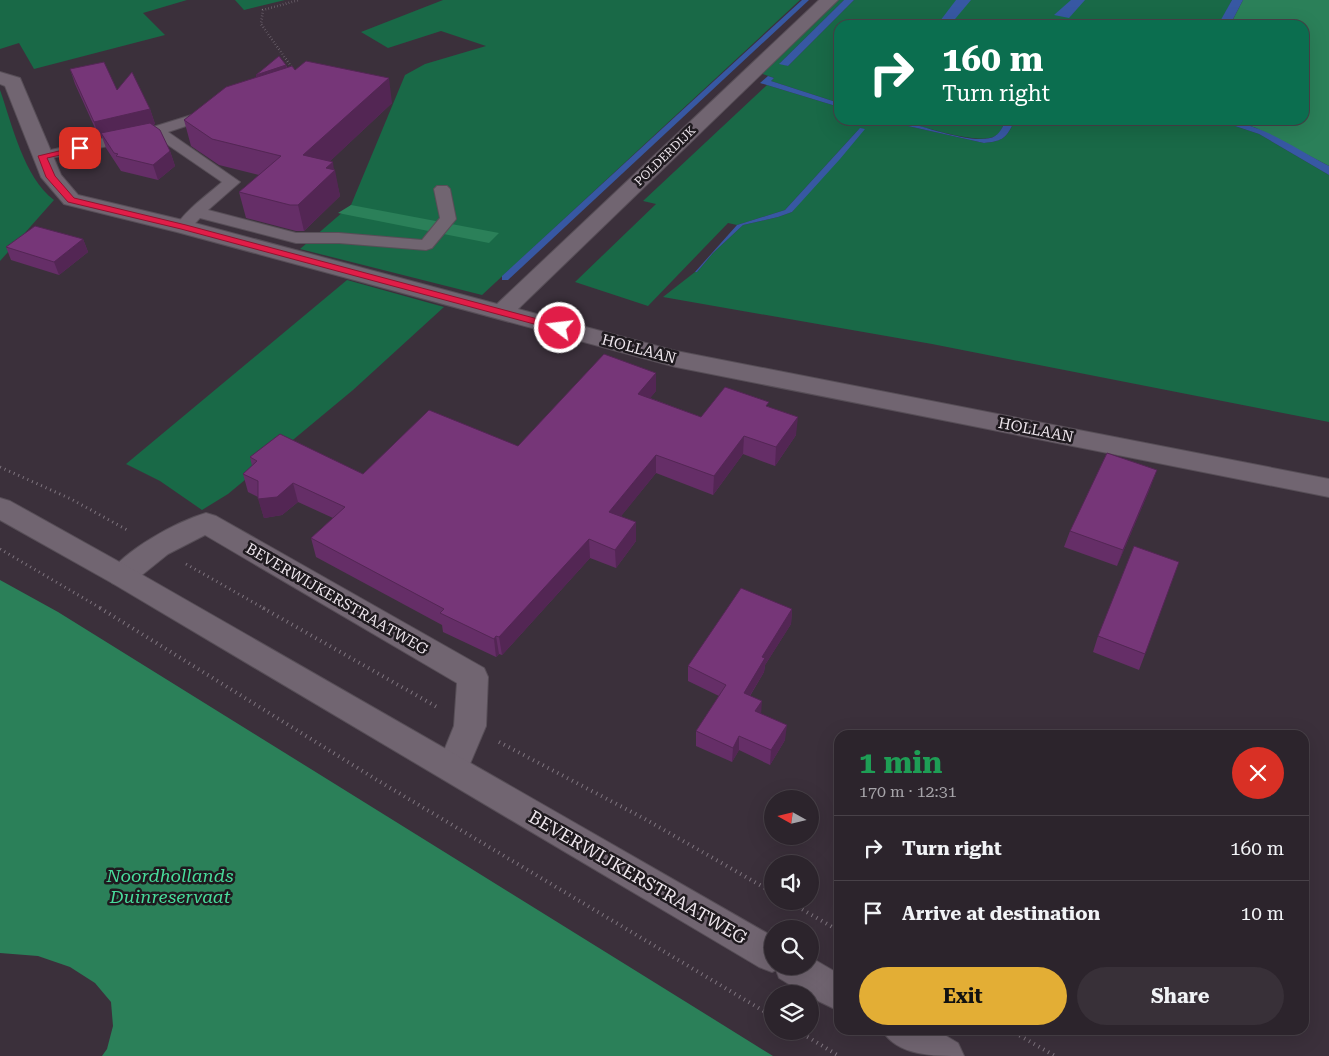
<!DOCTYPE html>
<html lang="en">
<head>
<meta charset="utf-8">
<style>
  body { margin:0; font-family:"Roboto Serif",serif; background:#383038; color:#f1f3f6; height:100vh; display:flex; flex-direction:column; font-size:19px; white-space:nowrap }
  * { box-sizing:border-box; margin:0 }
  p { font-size:16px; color:#a6a4a9 }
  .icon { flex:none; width:28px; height:28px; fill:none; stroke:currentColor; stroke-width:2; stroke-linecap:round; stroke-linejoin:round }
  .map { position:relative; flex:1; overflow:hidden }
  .drawer { position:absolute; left:834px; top:730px; width:475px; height:305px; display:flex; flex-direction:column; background:#2c242c; border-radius:15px; box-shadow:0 5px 20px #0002,0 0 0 1px #484148 }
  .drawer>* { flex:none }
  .top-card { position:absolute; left:834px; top:20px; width:475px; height:105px; border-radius:15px; box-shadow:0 5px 20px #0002,0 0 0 1px #484148; background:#0b6e4f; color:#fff; overflow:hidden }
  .needle { width:32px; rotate:278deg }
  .controls { position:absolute; left:764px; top:790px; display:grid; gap:10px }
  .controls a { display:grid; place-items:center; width:55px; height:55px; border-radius:50%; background:#2c242c; box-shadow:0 5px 20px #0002,0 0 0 1px #484148; font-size:25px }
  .pin { position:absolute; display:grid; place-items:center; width:42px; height:42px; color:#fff; margin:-21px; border-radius:10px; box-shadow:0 2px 8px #0006 }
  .me { position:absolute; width:55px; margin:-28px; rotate:285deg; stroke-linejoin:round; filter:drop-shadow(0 0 4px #0008) }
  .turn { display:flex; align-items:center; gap:18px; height:105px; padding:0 25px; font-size:22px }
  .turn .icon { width:65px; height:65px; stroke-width:2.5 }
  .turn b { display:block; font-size:35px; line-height:42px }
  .round { display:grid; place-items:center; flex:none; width:52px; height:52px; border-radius:26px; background:#383038 }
  .headline { display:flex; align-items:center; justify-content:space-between; height:85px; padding:0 25px }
  h1 { font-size:30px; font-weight:700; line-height:38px; color:#1e9e55 }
  .cta { display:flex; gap:10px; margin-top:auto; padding:10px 25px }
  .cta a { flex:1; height:58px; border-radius:30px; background:#e3ae35; color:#111; font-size:20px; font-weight:700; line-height:58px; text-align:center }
  .cta a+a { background:#383038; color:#f1f3f6 }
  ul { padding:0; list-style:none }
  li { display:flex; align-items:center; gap:15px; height:65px; padding:0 25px; border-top:1px solid #484148 }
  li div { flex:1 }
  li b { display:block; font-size:19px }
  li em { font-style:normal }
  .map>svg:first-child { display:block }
  .green { fill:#196947 }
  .forest { fill:#2b8059 }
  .water { fill:#3758a3 }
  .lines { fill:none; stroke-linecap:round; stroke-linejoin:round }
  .stream { fill:#3758a3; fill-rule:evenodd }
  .lane-casing { stroke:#574e57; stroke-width:2 }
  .street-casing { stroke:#574e57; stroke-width:2 }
  .secondary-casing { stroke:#574e57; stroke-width:2 }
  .path-far2 { stroke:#7e747e; stroke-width:2.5; stroke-dasharray:0.5 2.5; stroke-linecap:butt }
  .path-far1 { stroke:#7e747e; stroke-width:3; stroke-dasharray:1 4; stroke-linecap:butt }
  .path { stroke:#7e747e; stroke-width:4; stroke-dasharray:1 4.5; stroke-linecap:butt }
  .lane { fill:#716571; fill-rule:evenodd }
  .street { fill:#716571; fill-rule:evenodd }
  .secondary { fill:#716571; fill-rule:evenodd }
  .wall { fill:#652e67 }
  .shaded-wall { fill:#532654 }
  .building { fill:#763678; stroke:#532654 }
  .route { fill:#e11d48; stroke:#92132f }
  .labels { text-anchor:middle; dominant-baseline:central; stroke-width:5; stroke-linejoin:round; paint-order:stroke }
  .far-street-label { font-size:12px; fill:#eee6ed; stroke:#1f1a1f }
  .street-label { font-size:15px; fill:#eee6ed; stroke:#1f1a1f }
  .near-park-label { font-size:18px; font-style:italic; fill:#48dc9b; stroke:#1f1a1f }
  .near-street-label { font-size:18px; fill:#eee6ed; stroke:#1f1a1f }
</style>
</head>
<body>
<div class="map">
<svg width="1329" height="1056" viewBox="0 0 1329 1056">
  <rect width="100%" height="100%" fill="#3b303b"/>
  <!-- green -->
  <g class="green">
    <path d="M0,0H187L143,13L165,35L34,69L19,43L0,49Z"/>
    <path d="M235,0H285L244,10Z"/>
    <path d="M443,0H800L482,295L300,249L351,205L405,75L425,64L486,46L441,31L388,48L361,32Z"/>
    <path d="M834,0H844L780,63L788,66L854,0H1232L1219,25H839V103L771,81L774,78L757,72Z"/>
    <path d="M767,85L839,107V120H881L984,143C1004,141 1006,138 1015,120H1217L1259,134L1329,175V422L932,344L663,297L695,272H697L713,253L743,225L778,217L792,212L860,128L785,210L737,225L728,223L648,306L575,282L656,204L643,201Z"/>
    <path d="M0,90C12,124 24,178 54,200L0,261Z"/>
    <path d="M898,120H1006C1003,126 1001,133 995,136C979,146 918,125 898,120Z"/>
    <path d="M347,280L444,307L353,390L228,494L202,510L160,481L126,464Z"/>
  </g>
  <!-- forest -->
  <g class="forest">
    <path d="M1243,0H1329V166L1256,128L1233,120H1304V25H1230Z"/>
    <path d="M351,205L499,233L489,243L338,213Z"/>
    <path d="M0,580L58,612L773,1056H102L107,1049L113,1026L111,1002L95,983L70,967L38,956L0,953Z"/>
  </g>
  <!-- water -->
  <g class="water">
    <path d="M844,0H854L788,66L779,64Z"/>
    <path d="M956,0H971L950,25H937Z"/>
    <path d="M1071,0H1085L1069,18L1054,15Z"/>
    <path d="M1232,0H1243L1230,25H1218Z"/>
    <path d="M768,76L774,78L771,81L839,103V107L760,83Z"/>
    <path d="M881,120C887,120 894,119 900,121C921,125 978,147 995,136C1001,132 1003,126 1006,120H1015C1006,138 1004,141 984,143Z"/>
    <path d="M1217,120C1257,120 1294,148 1329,166V175L1259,134Z"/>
    <path d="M860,128L865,129L840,159L792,212L778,217L743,225L713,253L697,272H695L737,225L785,210Z"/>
  </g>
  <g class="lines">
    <!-- stream -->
    <path class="stream" d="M802,0H809L508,280H502V276Z"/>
    <defs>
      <path id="lane" d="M211,109L216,110L218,113L216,116L168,132L240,182L208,210L296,233H339L422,240L440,218L434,189L437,186H447L450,189L456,219L432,248L426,250L339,243H296L200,218C193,225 189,233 177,230L175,227C187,209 206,196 222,182L155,136L42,160L37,159L35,156L37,153L42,152L153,127Z"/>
      <g id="street">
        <path d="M819,0H838L518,309L676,351L1329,479V497L676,367L177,232L64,204L41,177L5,86L0,84V72L20,78L61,175L78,195L191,222L497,304Z"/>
        <path d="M206,513L216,516L484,668L488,677L486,726L464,778L453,782L442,778L437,768L454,726L457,683L205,535L168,554L132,583L122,587L112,583L108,576C122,551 178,521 206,513Z"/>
      </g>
      <g id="secondary">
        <path d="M0,498L10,501L132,569L772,936V966H810V957L839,974V1011L810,997V994H805L779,978L776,970L772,972L759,967L112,583L0,520Z"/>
        <path d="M882,1030H936L958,1043L964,1056C933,1056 897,1056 882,1030Z"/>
      </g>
    </defs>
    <!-- lane casing -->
    <use href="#lane" class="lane-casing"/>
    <!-- street casing -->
    <use href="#street" class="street-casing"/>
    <!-- secondary casing -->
    <use href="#secondary" class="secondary-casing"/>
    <!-- path-far2 -->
    <path class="path-far2" d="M293,69L261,24L263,10L299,0"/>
    <!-- path-far1 -->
    <g class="path-far1">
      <path d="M0,467L71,499L129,531"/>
      <path d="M0,549L102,609"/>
      <path d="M186,564L265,609"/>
    </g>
    <!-- path -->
    <g class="path">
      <path d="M100,608L377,780L772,1016"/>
      <path d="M263,608L437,707"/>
      <path d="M499,742L645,819L772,892"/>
      <path d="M788,901L839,931"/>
      <path d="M1010,1030L1055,1056"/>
      <path d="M798,1031L839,1056"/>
    </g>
    <!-- lane -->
    <use href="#lane" class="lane"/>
    <!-- street -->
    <use href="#street" class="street"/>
    <!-- secondary -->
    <use href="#secondary" class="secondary"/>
  </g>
  <!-- wall -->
  <g class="wall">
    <path d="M286,65L287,67L392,103L330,161L334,170L340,196L304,231H296L246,218L239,192L259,175L219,165L191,146L184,120L256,77V75Z"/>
    <path d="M70,69L117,90L150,109L155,124L153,125L170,151L175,166L158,180L121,171L106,148L102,137H99L75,84Z"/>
    <path d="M83,239L88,252L59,275L11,260L6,247Z"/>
    <path d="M656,391L650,398L701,417L768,406L796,435L775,466L743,454L713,495L656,473L621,516L636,541L616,568L590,558L502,655L499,654L496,657L443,632L442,625L316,557L311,538L333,518L298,502L282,515L264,518L258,497L248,492L243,474L252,466L250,457L363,474L518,446Z"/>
    <path d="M1151,486L1117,566L1064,547L1070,531Z"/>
    <path d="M792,609L791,624L765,665L764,672L750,696L761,714L785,740L770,765L739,750L732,762L696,746V731L719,696L688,681V666Z"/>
    <path d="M1098,636L1145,654L1139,670L1093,652Z"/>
  </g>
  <!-- shaded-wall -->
  <g class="shaded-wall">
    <path d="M286,65L289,80L259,90L256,75Z"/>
    <path d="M389,78L392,103L309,181L303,155Z"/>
    <path d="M150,109L155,124L103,136L101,133L102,137H99L94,122Z"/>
    <path d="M170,151L175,166L158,180L153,165Z"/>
    <path d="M333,162L334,171L335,170L340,196L304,231L298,205L326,168Z"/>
    <path d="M83,239L88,252L59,275L54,262Z"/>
    <path d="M656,373V391L638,412V394Z"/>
    <path d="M798,417L796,435L775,466L776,447Z"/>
    <path d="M744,436L743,454L713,495L714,476Z"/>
    <path d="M656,455V473L610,530L609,512Z"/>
    <path d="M1157,470L1151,486L1117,566L1123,550Z"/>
    <path d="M293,483L298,502L282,515L264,518L258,499Z"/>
    <path d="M636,522V541L616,568L615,550Z"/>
    <path d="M589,539L590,558L502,655L499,637Z"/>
    <path d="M792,609L791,624L765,665L764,672L743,707L744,693L762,657Z"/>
    <path d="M496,636L499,654L496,657L494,639Z"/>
    <path d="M762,701L761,715L755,711Z"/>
    <path d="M787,725L785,740L770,765L771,750Z"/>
    <path d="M739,736V750L732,762L733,748Z"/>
  </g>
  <!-- building -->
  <g class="building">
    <path d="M279,56L286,65L256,75Z"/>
    <path d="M306,61L389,78L303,155L333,162L326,168L335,170L298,205H290L239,192L281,156L212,139L184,120L226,87L292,66L295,70Z"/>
    <path d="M104,62L117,90L132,72L150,109L94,122L70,69Z"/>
    <path d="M150,123L160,130L170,151L153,165L116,156L118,154L114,153L101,133Z"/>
    <path d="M35,226L83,239L54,262L6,247Z"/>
    <path d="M604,354L656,373L638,394L701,417L725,387L769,402L766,406L798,417L776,447L744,436L714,476L656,455L609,512L636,522L615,550L589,539L499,637L496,636L494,639L440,613L444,609L311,538L345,507L293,483L277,497L258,499V481L243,474L257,461L250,457L280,434L363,474L429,410L518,446Z"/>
    <path d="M1107,453L1157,470L1123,550L1070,531Z"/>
    <path d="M1134,546L1179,562L1145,654L1098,636Z"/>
    <path d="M741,588L792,609L762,657L765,658L744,693L762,701L755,711L787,725L771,750L739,736L733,748L696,731L726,685L688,666Z"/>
  </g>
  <!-- route -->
  <path class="route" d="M80,146L85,148L83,150L47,158L55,176L74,198L186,225L564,326L565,328L560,331L181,229L68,202L46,177L38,156Z"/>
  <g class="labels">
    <!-- far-street labels -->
    <g class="far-street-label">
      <text transform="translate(665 156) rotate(-44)">POLDERDIJK</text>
    </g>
    <!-- street labels -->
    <g class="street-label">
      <text transform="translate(639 349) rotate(15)">HOLLAAN</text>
      <text transform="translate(1036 430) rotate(11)">HOLLAAN</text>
      <text transform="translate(337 599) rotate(30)">BEVERWIJKERSTRAATWEG</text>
    </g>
    <!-- near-park labels -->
    <g class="near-park-label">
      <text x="170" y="875">Noordhollands<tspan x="170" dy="21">Duinreservaat</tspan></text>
    </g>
    <!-- near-street labels -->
    <g class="near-street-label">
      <text transform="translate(638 877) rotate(30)">BEVERWIJKERSTRAATWEG</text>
    </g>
  </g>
</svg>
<div class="controls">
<a><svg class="needle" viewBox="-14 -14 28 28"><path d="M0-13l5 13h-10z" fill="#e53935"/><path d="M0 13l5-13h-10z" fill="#a6a4a9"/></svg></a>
<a><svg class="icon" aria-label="sound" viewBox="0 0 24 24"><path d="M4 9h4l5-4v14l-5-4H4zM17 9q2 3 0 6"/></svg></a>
<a><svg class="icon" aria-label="search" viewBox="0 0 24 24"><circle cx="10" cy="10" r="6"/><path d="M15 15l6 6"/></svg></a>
<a><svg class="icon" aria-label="layers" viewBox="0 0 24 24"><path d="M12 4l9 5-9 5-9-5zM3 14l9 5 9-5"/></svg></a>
</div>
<div class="pin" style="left:80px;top:148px;background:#d93025"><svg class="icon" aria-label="arrive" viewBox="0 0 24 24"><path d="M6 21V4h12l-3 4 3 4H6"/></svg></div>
<svg class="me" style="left:560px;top:328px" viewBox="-20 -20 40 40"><circle r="17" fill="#e11d48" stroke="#fff" stroke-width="3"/><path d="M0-11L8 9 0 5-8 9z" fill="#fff"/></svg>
<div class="top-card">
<div class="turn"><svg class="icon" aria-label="right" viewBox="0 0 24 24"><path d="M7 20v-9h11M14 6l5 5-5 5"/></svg><div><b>160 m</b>Turn right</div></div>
</div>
<section class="drawer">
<div class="headline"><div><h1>1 min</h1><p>170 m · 12:31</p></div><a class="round" style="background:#d93025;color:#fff"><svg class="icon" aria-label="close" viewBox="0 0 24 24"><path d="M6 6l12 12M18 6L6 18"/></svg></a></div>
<ul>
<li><svg class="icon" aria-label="right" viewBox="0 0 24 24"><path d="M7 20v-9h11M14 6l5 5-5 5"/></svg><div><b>Turn right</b></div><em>160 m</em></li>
<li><svg class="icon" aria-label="arrive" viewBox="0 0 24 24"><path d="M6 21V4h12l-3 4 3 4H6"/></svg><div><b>Arrive at destination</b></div><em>10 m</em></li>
</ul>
<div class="cta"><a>Exit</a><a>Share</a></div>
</section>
</div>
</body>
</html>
